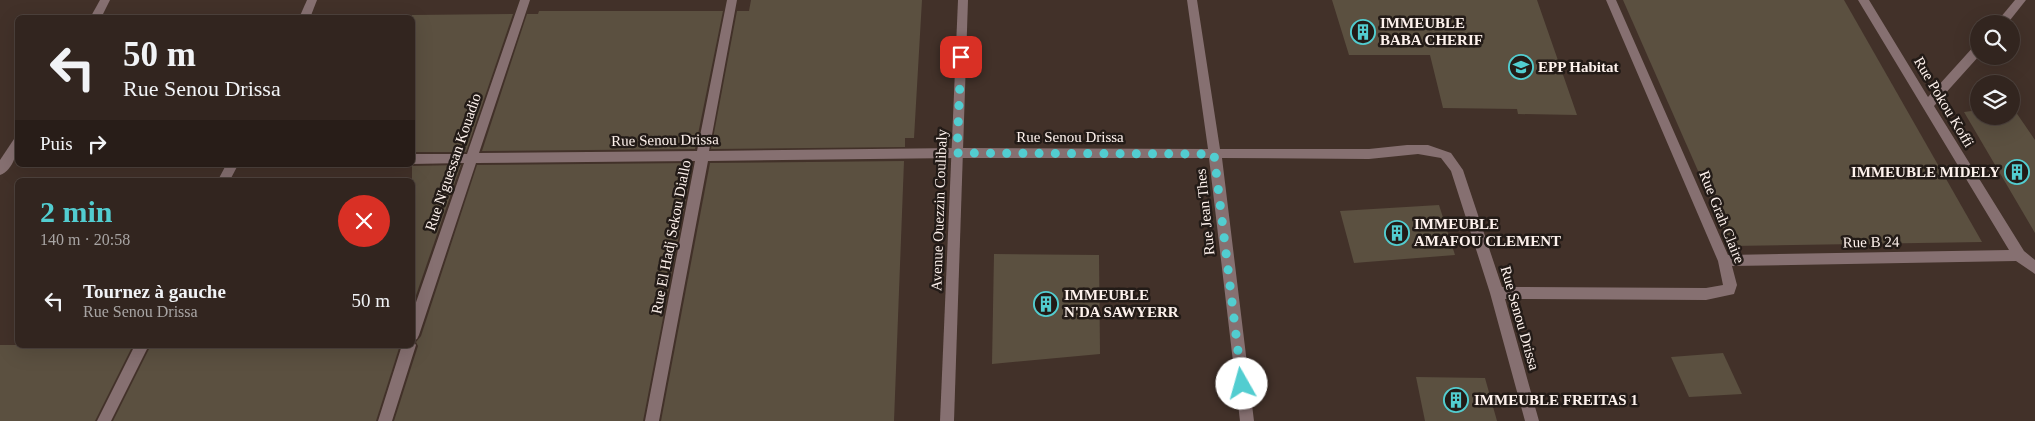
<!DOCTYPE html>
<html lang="fr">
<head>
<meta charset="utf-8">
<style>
  body { margin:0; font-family:"Times New Roman",serif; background:#3d312c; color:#f1f3f6; height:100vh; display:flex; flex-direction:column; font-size:19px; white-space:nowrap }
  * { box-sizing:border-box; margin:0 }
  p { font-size:16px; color:#a8a5a4 }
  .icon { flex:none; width:28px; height:28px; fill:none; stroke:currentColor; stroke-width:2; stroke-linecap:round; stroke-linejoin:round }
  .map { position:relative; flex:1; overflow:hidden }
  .side { position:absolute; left:15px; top:178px; width:400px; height:170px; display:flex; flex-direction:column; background:#32251f; border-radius:8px; box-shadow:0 5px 20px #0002,0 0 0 1px #4d423d }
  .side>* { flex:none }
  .banner { position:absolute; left:15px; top:15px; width:400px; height:152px; border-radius:8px; box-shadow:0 5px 20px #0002,0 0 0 1px #4d423d; background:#32251f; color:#f1f3f6; overflow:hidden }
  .tools { position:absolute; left:1970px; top:15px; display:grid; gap:10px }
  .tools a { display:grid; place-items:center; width:50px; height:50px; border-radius:50%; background:#32251f; box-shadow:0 5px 20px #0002,0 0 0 1px #4d423d; font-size:25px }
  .pin { position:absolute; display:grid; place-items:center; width:42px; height:42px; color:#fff; margin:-21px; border-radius:10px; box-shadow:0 2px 8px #0006 }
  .me { position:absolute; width:55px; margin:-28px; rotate:353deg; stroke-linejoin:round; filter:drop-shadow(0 0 4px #0008) }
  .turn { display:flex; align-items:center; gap:18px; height:105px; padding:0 25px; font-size:22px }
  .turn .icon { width:65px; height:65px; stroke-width:2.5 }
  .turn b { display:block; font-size:35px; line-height:42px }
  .then { display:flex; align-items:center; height:48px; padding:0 25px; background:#0003; gap:10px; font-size:19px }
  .round { display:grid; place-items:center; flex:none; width:52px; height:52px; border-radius:26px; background:#3d312c }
  .summary { display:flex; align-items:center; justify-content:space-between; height:85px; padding:0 25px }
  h1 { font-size:30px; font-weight:800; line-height:38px; color:#52cdd0 }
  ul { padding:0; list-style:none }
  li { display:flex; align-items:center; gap:15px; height:75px; padding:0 25px }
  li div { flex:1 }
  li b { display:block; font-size:19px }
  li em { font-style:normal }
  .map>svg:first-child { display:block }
  .building { fill:#5b5040 }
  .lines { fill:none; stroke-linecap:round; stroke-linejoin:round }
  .minor { fill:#867071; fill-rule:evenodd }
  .tertiary { fill:#867071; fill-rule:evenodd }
  .route { stroke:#52cdd0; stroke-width:9; stroke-dasharray:0 16.2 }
  .labels { text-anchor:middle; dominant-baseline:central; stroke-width:5; stroke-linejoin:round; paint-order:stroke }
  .poi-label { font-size:15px; font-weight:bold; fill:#fef2ed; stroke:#231b17; text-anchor:start }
  .street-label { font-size:15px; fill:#fef2ed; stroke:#231b17 }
</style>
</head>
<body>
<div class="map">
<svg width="2035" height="421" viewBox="0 0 2035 421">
  <rect width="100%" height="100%" fill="#423129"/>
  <!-- building -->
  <g class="building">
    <path d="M751,0H922L914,138H905V147L711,149L737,11H749Z"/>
    <path d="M1332,0H1537L1577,115L1518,114L1517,109L1443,108L1430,55H1349Z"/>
    <path d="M1623,0H1844L1982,242L1731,246Z"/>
    <path d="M539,11H723L695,149L482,151L527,14H538Z"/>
    <path d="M513,14L466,152H412V15Z"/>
    <path d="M2011,105L2035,140V233L1964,112L1979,110V116H2011Z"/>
    <path d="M904,161L894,421H661L710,163Z"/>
    <path d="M693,163L643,421H394L418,346L416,342L421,336L477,165Z"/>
    <path d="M461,165L412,307V166Z"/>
    <path d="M1439,205L1455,255L1354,263L1340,211Z"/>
    <path d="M994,254L1099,255L1100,354L992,364Z"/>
    <path d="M0,345H133L95,421H0Z"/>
    <path d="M151,345H400L376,421H113Z"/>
    <path d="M1723,353L1742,394L1689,397L1671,357Z"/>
    <path d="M1416,377L1485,378L1497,421H1425Z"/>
  </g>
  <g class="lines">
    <!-- minor -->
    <g class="minor">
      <path d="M100,0H110L101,18H90Z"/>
      <path d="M307,0H317L310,18H299Z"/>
      <path d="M520,0H530L479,153L697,151L727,0H737L709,151L957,148L1208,149L1187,0H1197L1220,149H1369L1407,145H1428L1451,153L1463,170L1502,287L1706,288L1723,285L1718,261L1606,0H1616L1728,255L2009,250L1858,0H1869L1928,97L1975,45L1979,44V56L1934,106L2024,251L2035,260V274L2016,261L1732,266L1737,285L1734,294L1706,300L1505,299L1539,421H1525L1490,293L1451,171L1441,158L1418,154L1369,159L1222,158L1254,421H1240L1209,158H957L708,161L659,421H645L695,161L476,163L419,335L417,339L413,341L416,345L392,421H378L402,345H412V314L464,163L412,164V154H467Z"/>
      <path d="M2015,0H2026L2007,24H1995Z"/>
      <path d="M18,137C18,150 14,170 0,175V160L14,139Z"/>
      <path d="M226,165H238L230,180H218Z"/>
      <path d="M135,345H149L111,421H97Z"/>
    </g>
    <!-- tertiary -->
    <path class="tertiary" d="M958,0H968L954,421H940Z"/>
  </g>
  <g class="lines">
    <!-- route -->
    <path class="route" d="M961,57L957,153L1214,154L1242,384"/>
  </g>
  <!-- icons -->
  <defs>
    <symbol id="building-ring" viewBox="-11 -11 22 22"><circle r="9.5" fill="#231b17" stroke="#52cdd0" stroke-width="1.5"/><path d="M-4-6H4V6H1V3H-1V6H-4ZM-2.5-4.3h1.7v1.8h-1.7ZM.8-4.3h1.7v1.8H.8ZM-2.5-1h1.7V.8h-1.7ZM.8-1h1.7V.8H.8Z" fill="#52cdd0"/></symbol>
    <symbol id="school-ring" viewBox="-11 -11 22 22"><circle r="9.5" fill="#231b17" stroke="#52cdd0" stroke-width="1.5"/><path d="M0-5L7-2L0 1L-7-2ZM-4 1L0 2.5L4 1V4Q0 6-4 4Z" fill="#52cdd0"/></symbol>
  </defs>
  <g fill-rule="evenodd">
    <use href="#building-ring" x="1349" y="18" width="28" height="28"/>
    <use href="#school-ring" x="1507" y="53" width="28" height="28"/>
    <use href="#building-ring" x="2003" y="158" width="28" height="28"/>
    <use href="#building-ring" x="1383" y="219" width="28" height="28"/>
    <use href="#building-ring" x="1032" y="290" width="28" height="28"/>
    <use href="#building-ring" x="1442" y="386" width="28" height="28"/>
  </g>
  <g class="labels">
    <!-- poi labels -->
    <g class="poi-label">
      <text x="1380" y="23">IMMEUBLE<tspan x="1380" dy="17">BABA CHERIF</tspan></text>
      <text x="1538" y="67">EPP Habitat</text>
      <text x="2000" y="172" text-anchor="end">IMMEUBLE MIDELY</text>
      <text x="1414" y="224">IMMEUBLE<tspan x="1414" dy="17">AMAFOU CLEMENT</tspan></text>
      <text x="1064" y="295">IMMEUBLE<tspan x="1064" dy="17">N'DA SAWYERR</tspan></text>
      <text x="1474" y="400">IMMEUBLE FREITAS 1</text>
    </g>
    <!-- street labels -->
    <g class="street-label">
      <text transform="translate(1944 102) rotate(59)">Rue Pokou Koffi</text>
      <text x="1070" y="137">Rue Senou Drissa</text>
      <text transform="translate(665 140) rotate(-1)">Rue Senou Drissa</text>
      <text transform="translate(453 162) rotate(-71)">Rue N'guessan Kouadio</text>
      <text transform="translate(939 210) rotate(-88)">Avenue Ouezzin Coulibaly</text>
      <text transform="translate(1205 212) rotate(-96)">Rue Jean Thes</text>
      <text transform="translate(1722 217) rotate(68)">Rue Grah Claire</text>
      <text transform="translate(671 237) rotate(-79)">Rue El Hadj Sekou Diallo</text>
      <text transform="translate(1871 242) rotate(-1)">Rue B 24</text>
      <text transform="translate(1520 318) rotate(74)">Rue Senou Drissa</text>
    </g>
  </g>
</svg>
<div class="tools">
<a><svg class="icon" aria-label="search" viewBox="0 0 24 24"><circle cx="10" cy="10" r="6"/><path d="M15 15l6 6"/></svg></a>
<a><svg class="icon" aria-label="layers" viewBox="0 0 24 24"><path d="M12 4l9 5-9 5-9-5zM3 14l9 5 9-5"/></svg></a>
</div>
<div class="pin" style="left:961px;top:57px;background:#d93025"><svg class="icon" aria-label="arrive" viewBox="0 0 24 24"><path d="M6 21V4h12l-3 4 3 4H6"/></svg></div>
<svg class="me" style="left:1242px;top:384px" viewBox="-20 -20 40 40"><circle r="19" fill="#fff"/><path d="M0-13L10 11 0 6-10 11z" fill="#52cdd0"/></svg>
<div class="banner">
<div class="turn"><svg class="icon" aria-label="left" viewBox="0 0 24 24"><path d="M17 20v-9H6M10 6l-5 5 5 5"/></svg><div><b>50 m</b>Rue Senou Drissa</div></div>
<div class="then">Puis<svg class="icon" aria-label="right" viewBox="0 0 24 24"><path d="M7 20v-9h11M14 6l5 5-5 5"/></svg></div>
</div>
<section class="side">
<div class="summary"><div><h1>2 min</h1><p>140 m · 20:58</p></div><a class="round" style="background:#d93025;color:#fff"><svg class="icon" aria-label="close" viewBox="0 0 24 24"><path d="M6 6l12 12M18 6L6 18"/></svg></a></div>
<ul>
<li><svg class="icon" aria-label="left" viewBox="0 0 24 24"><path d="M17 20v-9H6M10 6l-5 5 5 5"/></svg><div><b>Tournez à gauche</b><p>Rue Senou Drissa</p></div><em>50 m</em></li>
</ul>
</section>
</div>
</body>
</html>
